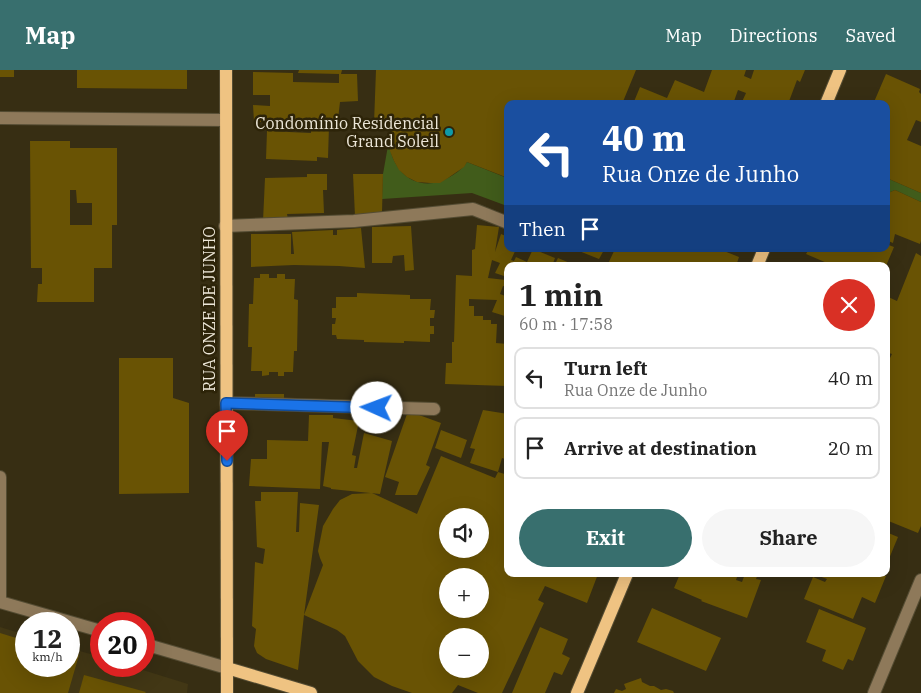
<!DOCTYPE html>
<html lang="en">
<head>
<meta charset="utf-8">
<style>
  body { margin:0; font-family:"IBM Plex Serif",serif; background:#f6f6f6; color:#222; height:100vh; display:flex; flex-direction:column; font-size:19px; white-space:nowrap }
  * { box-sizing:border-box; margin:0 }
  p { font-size:16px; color:#767676 }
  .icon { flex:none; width:28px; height:28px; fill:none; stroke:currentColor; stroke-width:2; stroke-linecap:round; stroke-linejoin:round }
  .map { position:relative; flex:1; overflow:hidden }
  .side { position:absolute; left:504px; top:192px; width:386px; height:315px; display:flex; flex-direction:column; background:#fff; border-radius:10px; box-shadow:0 5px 20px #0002 }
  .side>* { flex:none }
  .top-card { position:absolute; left:504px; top:30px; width:386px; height:152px; border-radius:10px; box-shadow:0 5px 20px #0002; background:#1a4fa0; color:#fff; overflow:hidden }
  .fabs { position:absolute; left:439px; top:438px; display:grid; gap:10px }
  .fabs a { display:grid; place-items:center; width:50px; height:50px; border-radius:50%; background:#fff; box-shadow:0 5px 20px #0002; font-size:25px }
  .speed { position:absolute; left:15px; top:542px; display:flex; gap:10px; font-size:25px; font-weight:700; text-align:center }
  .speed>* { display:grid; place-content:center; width:65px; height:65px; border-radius:50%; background:#fff; box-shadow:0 5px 20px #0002; line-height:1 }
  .speed small { font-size:12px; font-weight:400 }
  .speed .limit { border:8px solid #d22; background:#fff; color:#111 }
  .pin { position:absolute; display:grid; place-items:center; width:42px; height:42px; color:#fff; margin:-51px -21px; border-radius:50% 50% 50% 0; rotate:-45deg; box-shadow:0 0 5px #0007 }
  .pin .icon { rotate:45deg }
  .me { position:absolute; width:55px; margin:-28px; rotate:272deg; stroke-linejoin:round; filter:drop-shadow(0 0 4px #0008) }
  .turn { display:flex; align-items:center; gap:18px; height:105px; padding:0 15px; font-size:22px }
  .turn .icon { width:65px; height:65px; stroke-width:2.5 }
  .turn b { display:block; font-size:35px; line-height:42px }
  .then { display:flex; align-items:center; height:48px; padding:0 15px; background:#0003; gap:10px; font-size:19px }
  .round { display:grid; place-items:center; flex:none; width:52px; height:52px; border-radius:26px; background:#f6f6f6 }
  .summary { display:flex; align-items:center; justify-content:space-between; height:85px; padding:0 15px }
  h1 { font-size:30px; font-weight:800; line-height:38px }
  .button { display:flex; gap:10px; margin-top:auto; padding:10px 15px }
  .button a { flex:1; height:58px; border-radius:30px; background:#386f6e; color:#fff; font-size:20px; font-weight:800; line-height:58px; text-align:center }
  .button a+a { background:#f6f6f6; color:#222 }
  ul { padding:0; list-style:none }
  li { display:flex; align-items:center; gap:15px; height:62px; margin:0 10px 8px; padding:0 5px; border:2px solid #e0e0e0; border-radius:10px }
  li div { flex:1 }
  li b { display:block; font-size:19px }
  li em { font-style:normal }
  header { display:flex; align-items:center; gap:30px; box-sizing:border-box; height:70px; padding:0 25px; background:#386f6e; color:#fff }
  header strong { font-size:24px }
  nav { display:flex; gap:28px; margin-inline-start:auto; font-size:18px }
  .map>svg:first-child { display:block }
  .built { fill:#423715 }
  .green { fill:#415c1b }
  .building { fill:#695304; fill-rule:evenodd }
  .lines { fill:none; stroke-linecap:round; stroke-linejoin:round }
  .minor-casing { stroke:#544c33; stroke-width:14 }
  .major-casing { stroke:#544c33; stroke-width:14 }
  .minor { stroke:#8e795a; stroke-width:12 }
  .major { stroke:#efc382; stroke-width:12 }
  .route-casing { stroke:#114b97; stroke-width:12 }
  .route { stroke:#1a73e8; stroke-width:9 }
  .culture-dot { fill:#0f9aa8; stroke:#2d2409; stroke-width:2 }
  .labels { text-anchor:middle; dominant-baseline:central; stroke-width:5; stroke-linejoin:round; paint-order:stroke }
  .poi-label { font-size:16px; fill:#ede7d8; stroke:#2d2409; text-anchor:end }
  .street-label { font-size:16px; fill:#ede7d8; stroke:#2d2409 }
</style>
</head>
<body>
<header>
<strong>Map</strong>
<nav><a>Map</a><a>Directions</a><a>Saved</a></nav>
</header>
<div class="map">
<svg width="921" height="623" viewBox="0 0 921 623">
  <rect width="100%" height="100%" fill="#372e13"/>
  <!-- built -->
  <path class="built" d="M0,557L26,565V596H69V578L101,587V596H130L188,614L187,623H0Z"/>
  <!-- green -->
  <g class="green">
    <path d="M389,70C391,105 421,126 453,105C459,101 463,98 467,92L507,108V136L472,123L382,129L383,104Z"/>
    <path d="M889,109L921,123V132L895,120L886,124V116Z"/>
  </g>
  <!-- building -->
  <g class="building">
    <rect x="0" y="0" width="14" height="7"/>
    <path d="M77,0H187V19L77,18Z"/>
    <path d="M299,0H342L341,4H357L358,31L340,32L338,49L289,50L288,52H254L253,35L270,36V25H253V2L293,3V12L339,13V4L298,3Z"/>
    <path d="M376,0H636L622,34H508V108L467,92L464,97L448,108L440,113H430L417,112L407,107L399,100L394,91L390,81L389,70L394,54L374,53Z"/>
    <path d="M712,0H746L744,6L751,9L754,0H805L800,12L797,10L788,34H741L746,23L738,20L733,34H633L640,17L667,28L675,10L704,22Z"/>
    <path d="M886,4L920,19L919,22L921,24V52L916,50L907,70L921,76V123L889,109L886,116V34H878L874,32Z"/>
    <path d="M311,55L329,56L328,88L317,87V91L266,89L267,61L311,63Z"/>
    <path d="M30,71H70V78H117V155H112V198H94V232H37L38,214H42V198H31ZM70,120H76L77,133H92V155H70Z"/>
    <path d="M307,104H327V120H323L324,143L287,144L288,149L263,151L265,108L307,107Z"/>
    <path d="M353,104H383L382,142L355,146Z"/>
    <path d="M895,120L921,132V171L920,174L895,164L893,173L886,170V124Z"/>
    <path d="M477,155L499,157L495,182L501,164L508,167V179H516L511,190L514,191L516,187L527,192L533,179L555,188L552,196H508V217L503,216L500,224L508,227V247L492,242L497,230L469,229V236H474V246H483V250H491V254H497L496,273L508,274V316L445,314L446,293H452V272H454L456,205L472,206V180L475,179ZM492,190L500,193L495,203L507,207L506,210L488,208Z"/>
    <path d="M411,156L414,200L405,201L404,185L393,186L392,193H372V157Z"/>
    <path d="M361,158L365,198L339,196L294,195L251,197V164H291V184H294L292,162L333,160V165H337V160Z"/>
    <path d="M886,174L894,177L886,196H871L864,194L863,196H834L806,184L809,179H886Z"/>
    <path d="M580,179H602L604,180L599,189L579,181Z"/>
    <path d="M615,179H725L724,181L739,187L736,196H607Z"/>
    <path d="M916,183L921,186V456L918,463L886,450V296L892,284L886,282V226L897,231Z"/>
    <path d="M558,188L577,196H554Z"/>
    <path d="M260,204H269V208H277V204H285V209H295L294,229L298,230L297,281H294L293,302H284V306H278V302H269V305L262,306V301H251L252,277H248L249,234H253L254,208H260Z"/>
    <path d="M357,223L410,225V229H431L430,240H435L434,248H430V256H434V264H430V272L404,271V273L364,272V270L337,269L336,265H332V254H335L336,248H332V238H336V227H357Z"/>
    <path d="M119,288H173V328L189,333V423L119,424Z"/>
    <path d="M255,324H284V328L255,329Z"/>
    <path d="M483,340L508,344V390L502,388L498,402L470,393L475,379L470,378Z"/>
    <path d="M408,341L441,353L426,395L430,397L417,425H395L399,412L385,407Z"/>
    <path d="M309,345H333V348L359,351L352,385L356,386L354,398H357L364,363L392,371L380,424L331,419V418L323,416L329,372H322L320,419L249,416L251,389H267V370L308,371Z"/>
    <path d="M441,360L467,370L461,388L435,378Z"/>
    <path d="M441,386L495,408L498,402L508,405V504H598L587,533L545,516L538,530L544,533L502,623H478L458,615L452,623H412L392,616L374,607L358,591L345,566L337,560L304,545L298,600L266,589L257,583L254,576L256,559L252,556L255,492L263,494L265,479L257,477L255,431H261V422H298L296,462H299L300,433L319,435L304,545L323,495L320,488L318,481L323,456L333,439L340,430L352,424L372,423L417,444ZM448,446H480V479H448ZM448,506H480V539H448ZM448,566H480V599H448Z"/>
    <path d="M886,462L898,467L886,496Z"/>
    <path d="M680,504H738L736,510L742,512L745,504H758L756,509L761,510L747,548L701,531L702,530L674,518Z"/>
    <path d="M813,504H883V505L886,506L875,533L862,527L853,549L804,529L813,507L825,512L827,509Z"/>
    <path d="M652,538L721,568L706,601L637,572Z"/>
    <path d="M819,539L866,558L853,591L848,589L843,600L822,591L826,580L806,572Z"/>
    <path d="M540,557L568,569L562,584L570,588L562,605L554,602L545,623H512Z"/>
    <path d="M0,563L26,571V596H69V583L79,585L68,623H0Z"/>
    <path d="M84,605L146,622L145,623H79Z"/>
    <path d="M641,608L642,612L650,616H654L661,620L666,619L673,621L674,623H614L616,619L622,621L626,619L624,614Z"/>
  </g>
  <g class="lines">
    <defs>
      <g id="minor">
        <path d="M0,48L225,50"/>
        <path d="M225,156L354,151L473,139L508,153"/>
        <path d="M226,333L434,339"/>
        <path d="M0,407V532"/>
        <path d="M0,532L101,561"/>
        <path d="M144,574L227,598"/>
        <path d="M874,623L921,510"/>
      </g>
      <g id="major">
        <path d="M226,0L227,623"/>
        <path d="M826,34L840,0"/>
        <path d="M757,196L764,179"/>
        <path d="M227,598L311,623"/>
        <path d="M577,623L627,504"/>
      </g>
    </defs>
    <!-- minor casing -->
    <use href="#minor" class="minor-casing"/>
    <!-- major casing -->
    <use href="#major" class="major-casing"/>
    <!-- minor -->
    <use href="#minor" class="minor"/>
    <!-- major -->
    <use href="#major" class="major"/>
  </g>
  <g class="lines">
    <defs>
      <path id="route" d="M227,391L226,333L377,338"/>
    </defs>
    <!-- route casing -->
    <use href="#route" class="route-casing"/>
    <!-- route -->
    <use href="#route" class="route"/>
  </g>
  <!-- markers -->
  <circle class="culture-dot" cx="449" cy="62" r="5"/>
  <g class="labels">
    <!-- poi labels -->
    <g class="poi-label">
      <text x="439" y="53">Condomínio Residencial<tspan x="439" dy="18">Grand Soleil</tspan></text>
    </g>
    <!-- street labels -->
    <g class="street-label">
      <text transform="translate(209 239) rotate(-90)">RUA ONZE DE JUNHO</text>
    </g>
  </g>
</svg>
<div class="fabs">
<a><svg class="icon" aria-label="sound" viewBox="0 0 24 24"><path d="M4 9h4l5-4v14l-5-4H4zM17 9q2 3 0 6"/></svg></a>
<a>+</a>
<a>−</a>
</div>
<div class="speed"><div>12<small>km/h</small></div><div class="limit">20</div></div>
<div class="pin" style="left:227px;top:391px;background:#d93025"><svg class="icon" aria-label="arrive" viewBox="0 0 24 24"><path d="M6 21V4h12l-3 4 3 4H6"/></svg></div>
<svg class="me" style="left:377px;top:338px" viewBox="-20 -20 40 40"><circle r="19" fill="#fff"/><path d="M0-13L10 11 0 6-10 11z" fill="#1a73e8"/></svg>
<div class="top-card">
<div class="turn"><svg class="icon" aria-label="left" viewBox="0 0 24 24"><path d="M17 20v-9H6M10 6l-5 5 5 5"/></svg><div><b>40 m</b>Rua Onze de Junho</div></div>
<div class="then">Then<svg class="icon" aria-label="arrive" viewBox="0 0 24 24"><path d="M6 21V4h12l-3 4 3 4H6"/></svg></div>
</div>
<section class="side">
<div class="summary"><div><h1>1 min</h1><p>60 m · 17:58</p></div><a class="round" style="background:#d93025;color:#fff"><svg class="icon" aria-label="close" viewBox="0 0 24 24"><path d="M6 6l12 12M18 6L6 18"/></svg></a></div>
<ul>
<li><svg class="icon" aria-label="left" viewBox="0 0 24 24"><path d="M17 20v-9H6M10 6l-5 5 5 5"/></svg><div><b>Turn left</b><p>Rua Onze de Junho</p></div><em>40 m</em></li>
<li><svg class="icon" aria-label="arrive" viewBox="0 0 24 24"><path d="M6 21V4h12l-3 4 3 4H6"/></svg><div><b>Arrive at destination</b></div><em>20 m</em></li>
</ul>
<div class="button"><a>Exit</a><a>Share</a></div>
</section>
</div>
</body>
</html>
